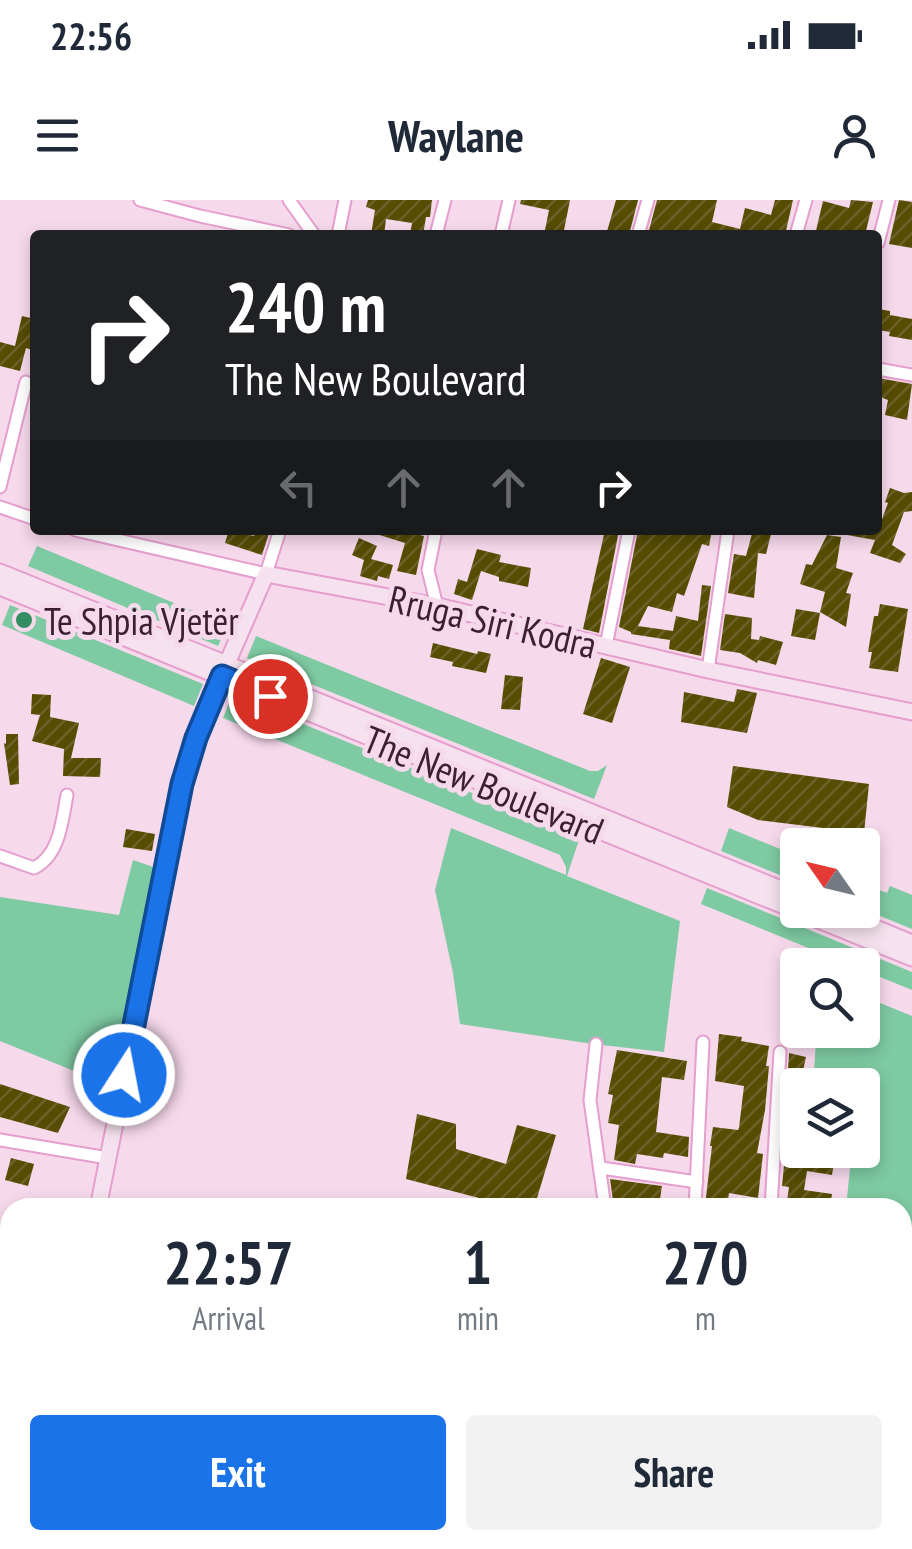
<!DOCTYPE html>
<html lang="en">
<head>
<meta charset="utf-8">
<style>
  body { margin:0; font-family:"PT Sans Narrow",sans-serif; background:#f2f2f3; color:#1f2937; height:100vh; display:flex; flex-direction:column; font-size:38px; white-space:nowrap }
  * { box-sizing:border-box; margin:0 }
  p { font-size:32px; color:#747a83 }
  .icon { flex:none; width:55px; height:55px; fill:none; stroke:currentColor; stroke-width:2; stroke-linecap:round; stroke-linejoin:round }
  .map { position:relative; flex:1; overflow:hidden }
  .drawer { position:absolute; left:0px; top:998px; width:912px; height:352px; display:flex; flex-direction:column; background:#fff; border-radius:30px 30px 0 0; box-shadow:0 5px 15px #0003 }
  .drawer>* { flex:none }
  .guide { position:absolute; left:30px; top:30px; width:852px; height:305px; border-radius:10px; box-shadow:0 5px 15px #0003; background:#202124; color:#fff; overflow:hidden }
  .needle { width:65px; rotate:304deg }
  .controls { position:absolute; left:780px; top:628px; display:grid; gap:20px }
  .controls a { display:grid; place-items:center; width:100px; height:100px; border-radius:10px; background:#fff; box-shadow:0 5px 15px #0003; font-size:50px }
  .pin { position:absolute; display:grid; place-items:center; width:85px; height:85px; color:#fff; margin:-42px; border:5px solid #fff; border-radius:50%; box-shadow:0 2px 10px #0007 }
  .me { position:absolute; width:110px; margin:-55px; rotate:11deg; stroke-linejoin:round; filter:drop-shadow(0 0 8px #0008) }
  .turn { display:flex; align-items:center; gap:35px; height:210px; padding:0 30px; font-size:45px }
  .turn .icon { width:130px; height:130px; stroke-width:2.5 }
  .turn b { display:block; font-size:70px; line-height:85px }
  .lanes { display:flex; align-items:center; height:95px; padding:0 30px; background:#0003; justify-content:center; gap:50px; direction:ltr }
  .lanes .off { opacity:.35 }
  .eta { display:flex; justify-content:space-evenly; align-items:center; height:170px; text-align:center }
  .eta b { font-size:60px; font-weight:600; line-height:70px }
  .button { display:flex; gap:20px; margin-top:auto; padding:20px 30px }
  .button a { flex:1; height:115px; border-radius:10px; background:#1a73e8; color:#fff; font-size:40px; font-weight:600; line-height:115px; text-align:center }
  .button a+a { background:#f2f2f3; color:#1f2937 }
  .status { display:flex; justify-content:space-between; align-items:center; height:70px; padding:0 50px; background:#fff; direction:ltr }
  .status svg { height:28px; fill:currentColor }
  header { display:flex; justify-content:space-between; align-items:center; height:130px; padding:0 30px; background:#fff; font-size:45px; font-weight:600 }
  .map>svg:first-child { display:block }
  .green { fill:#7ecaa2 }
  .building { fill:url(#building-hatch) }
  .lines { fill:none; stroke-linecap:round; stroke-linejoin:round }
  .street-casing { stroke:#e59ecd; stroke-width:15 }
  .secondary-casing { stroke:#e59ecd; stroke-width:19 }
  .street { stroke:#fff; stroke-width:11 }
  .secondary { stroke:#f5e2ee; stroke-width:15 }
  .route-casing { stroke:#114b97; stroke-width:25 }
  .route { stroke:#1a73e8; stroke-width:18 }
  .poi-dot { fill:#338e64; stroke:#f7d9ec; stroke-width:4 }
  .labels { text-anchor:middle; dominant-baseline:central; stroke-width:10; stroke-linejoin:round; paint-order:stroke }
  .poi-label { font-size:38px; fill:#3b1f32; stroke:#f7d9ec; text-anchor:start }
  .street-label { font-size:38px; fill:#3b1f32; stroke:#f7d9ec }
</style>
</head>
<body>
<div class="status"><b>22:56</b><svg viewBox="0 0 49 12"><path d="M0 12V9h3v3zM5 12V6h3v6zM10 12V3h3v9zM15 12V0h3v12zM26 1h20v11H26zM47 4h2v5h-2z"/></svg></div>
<header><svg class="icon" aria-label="menu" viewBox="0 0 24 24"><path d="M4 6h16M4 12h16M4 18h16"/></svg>Waylane<svg class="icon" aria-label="person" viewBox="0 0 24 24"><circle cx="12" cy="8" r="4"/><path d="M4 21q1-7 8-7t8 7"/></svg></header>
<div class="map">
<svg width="912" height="1349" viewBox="0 0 912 1349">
  <defs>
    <pattern id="building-hatch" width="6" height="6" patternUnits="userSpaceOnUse" patternTransform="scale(2.5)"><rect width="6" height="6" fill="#564c02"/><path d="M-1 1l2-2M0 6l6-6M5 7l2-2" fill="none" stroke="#6c6228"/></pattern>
  </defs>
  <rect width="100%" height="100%" fill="#f7d9ec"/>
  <!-- green -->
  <g class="green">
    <path d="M37,346L227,425L218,446L28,366Z"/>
    <path d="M10,405L203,484L194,506L2,425Z"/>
    <path d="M256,436L590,571H598L607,565L594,599L247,458Z"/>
    <path d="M232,495L580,637L567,676L680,721L664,852L593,844L460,824L453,773L435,690L451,628L566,675V667L560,655L223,518Z"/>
    <path d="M729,628L797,656V682L721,651Z"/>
    <path d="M133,660L162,670L121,890L0,841V697L119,715Z"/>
    <path d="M862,683L887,693L890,686L912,695V729L863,709Z"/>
    <path d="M707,688L912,772V790L863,770L862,765H850L701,704Z"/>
    <path d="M863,796L912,816V1144L903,1151L902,1008L846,1007L852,950H862V885H813L816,842L848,839L851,830H862Z"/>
  </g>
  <!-- building -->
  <g class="building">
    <path d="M368,0H432L430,17H426L423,35H410L412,23L386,19L384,35H371L375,10L366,7Z"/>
    <path d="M521,0H570L563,35H544L549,10L520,4Z"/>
    <path d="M616,0H638L629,35H606Z"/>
    <path d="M657,0H717L712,22L740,29L745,8L771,15L775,0H793L785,35H651L648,34Z"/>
    <path d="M851,0L873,2L865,35L838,30L837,35H815L823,1L849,8Z"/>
    <path d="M899,0L912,2V48L889,44Z"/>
    <path d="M878,109L890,111V115L912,119V140L889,136L890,132L878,130Z"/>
    <path d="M22,116L35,119V151L26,148L20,171L0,166V142L15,146Z"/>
    <path d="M878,178L912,184L907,220L885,215L888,200L878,196Z"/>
    <path d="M890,288L904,293L912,292V311L904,312L892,345L906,354L900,363L870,353L875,340L847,335L848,330H878L888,303L885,302Z"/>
    <path d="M229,330L254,336L256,330H270L262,355L225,343Z"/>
    <path d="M370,330H416V334L424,336L416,375L397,371L405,343L370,332Z"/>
    <path d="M605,330H619L599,433L583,429Z"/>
    <path d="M638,330H712L709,346L702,344L684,396L677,393L672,412L648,406L638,426L673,431L676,416L698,421L702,385L711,386L701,456L669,449L670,440L631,434V432L619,427Z"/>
    <path d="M753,330H772L766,354L758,353L754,398L728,393L734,354L746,356Z"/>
    <path d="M827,335L841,337L836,368L853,373L846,393L851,394L846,427L820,412L825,392L800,384L806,364L812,365Z"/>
    <path d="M359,338L377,346L371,359L393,365L389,379L378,376L377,381L360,376L364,360L352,355Z"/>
    <path d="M477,349L501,355L499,362L531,368L528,387L499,381V377L481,371L472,400L454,394L458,379L467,382Z"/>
    <path d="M880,404L908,409L898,472L869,468L872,452H868L874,416H878Z"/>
    <path d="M796,409L820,413L815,440L791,436Z"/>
    <path d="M725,414L752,418L751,439L759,440L760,436L783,442L776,465L758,460L757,463L740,453L720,450Z"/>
    <path d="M433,443L477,454L478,451L491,454L486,473L452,466L453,462L430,457Z"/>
    <path d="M601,458L630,467L612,523L583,514Z"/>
    <path d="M505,475L523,477L520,510L501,509Z"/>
    <path d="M737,489L757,493L747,533L681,522L684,492L734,502Z"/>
    <path d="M32,494L51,495L50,517L79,523L71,558H101L100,577L63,576L64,549L32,541L40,515L31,514Z"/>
    <path d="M6,534H18L19,584L10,585L4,543L6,544Z"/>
    <path d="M733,566L869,584L864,633L758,620L727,607Z"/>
    <path d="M126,629L155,634L152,651L123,647Z"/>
    <path d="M719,834L742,837L741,841L769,846L766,866H769L765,910L757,953L763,954L758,998L729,993L727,1008L705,1006L712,946H710L713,927L738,930L739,928L744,886L715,881Z"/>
    <path d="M617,850L687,861L684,880L662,877L656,932L689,937L688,957L664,953L663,958L637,954L635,964L614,960L619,925L608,923L613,895L608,894Z"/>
    <path d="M789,853L806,857L802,875L807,876L808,885H798V913L786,912L792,870H788Z"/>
    <path d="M0,884L70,907L58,933L0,917Z"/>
    <path d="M417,914L456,924V949L506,964L517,925L556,935L534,1008H518L406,979Z"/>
    <path d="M787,935L798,936V950L835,956L832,975L807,971L804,990L832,994L830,1008H786L789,987L782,986Z"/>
    <path d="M11,958L34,964L28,986L5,980Z"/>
    <path d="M610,979L662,986L660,999L678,1002V1008H614Z"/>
  </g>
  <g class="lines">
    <defs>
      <g id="street">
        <path d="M140,0L200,16L289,35"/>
        <path d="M289,0L314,35"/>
        <path d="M338,35L345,0"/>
        <path d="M436,35L445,0"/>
        <path d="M501,35L509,0"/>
        <path d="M638,35L648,0"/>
        <path d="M796,35L806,0"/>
        <path d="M878,43L889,0"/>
        <path d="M878,169L912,175"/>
        <path d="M0,287L26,182"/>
        <path d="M0,307L35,319"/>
        <path d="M75,330L266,374L280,330"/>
        <path d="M436,330L428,370L437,406"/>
        <path d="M606,446L629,330"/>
        <path d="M708,470L728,330"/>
        <path d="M0,656L34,668C60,655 62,621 67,595"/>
        <path d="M596,844L590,900L605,1008"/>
        <path d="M0,940L108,958"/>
        <path d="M601,968L697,982"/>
        <path d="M695,1008L703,842"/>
        <path d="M771,1008L780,852"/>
        <path d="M28,1349L29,1340"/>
        <path d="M280,1349L281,1340"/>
        <path d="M453,1349L456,1340"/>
        <path d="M587,1349L588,1340"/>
        <path d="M630,1349L631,1340"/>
        <path d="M829,1349L831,1340"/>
      </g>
      <g id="secondary">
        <path d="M0,372L798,696"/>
        <path d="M0,387L912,758"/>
        <path d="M832,710L912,743"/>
        <path d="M98,1008L187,565L204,516L266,374L437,406L708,470L912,512"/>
        <path d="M0,1249L10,1252"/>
        <path d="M354,1340L377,1349"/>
      </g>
    </defs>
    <!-- street casing -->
    <use href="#street" class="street-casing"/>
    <!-- secondary casing -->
    <use href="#secondary" class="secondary-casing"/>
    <!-- street -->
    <use href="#street" class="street"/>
    <!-- secondary -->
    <use href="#secondary" class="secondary"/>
  </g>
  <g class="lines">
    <defs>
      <path id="route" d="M124,875L182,584L196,538L222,476L270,496"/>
    </defs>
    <!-- route casing -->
    <use href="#route" class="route-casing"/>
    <!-- route -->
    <use href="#route" class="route"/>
  </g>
  <!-- markers -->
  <circle class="poi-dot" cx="24" cy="420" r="10"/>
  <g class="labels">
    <!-- poi labels -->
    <g class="poi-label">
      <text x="44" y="420">Te Shpia Vjetër</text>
    </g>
    <!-- street labels -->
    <g class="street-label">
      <text transform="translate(493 421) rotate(13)">Rruga Siri Kodra</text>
      <text transform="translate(484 584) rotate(22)">The New Boulevard</text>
    </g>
  </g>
</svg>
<div class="controls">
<a><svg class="needle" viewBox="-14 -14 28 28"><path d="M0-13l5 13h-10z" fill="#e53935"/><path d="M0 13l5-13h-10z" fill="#747a83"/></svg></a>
<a><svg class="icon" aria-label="search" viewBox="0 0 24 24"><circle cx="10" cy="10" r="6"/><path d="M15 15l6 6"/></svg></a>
<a><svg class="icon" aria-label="layers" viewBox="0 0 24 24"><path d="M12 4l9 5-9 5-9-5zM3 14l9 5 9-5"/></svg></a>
</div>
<div class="pin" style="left:270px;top:496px;background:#d93025"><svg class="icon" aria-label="arrive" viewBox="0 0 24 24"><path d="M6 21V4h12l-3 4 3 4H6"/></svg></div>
<svg class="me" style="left:124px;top:875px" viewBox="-20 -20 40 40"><circle r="17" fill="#1a73e8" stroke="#fff" stroke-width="3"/><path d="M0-11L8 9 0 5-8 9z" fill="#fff"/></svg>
<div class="guide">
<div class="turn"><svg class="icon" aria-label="right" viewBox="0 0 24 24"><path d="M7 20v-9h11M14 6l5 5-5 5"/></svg><div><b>240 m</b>The New Boulevard</div></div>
<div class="lanes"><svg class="icon off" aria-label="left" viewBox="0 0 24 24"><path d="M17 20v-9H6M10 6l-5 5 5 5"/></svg><svg class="icon off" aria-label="ahead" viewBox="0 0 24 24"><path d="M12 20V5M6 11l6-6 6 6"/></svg><svg class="icon off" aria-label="ahead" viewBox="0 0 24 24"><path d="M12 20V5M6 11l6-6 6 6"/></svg><svg class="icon" aria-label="right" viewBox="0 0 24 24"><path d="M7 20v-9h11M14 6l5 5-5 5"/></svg></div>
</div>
<section class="drawer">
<div class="eta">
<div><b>22:57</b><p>Arrival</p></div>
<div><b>1</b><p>min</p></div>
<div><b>270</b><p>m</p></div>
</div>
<div class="button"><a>Exit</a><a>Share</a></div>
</section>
</div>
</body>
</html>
